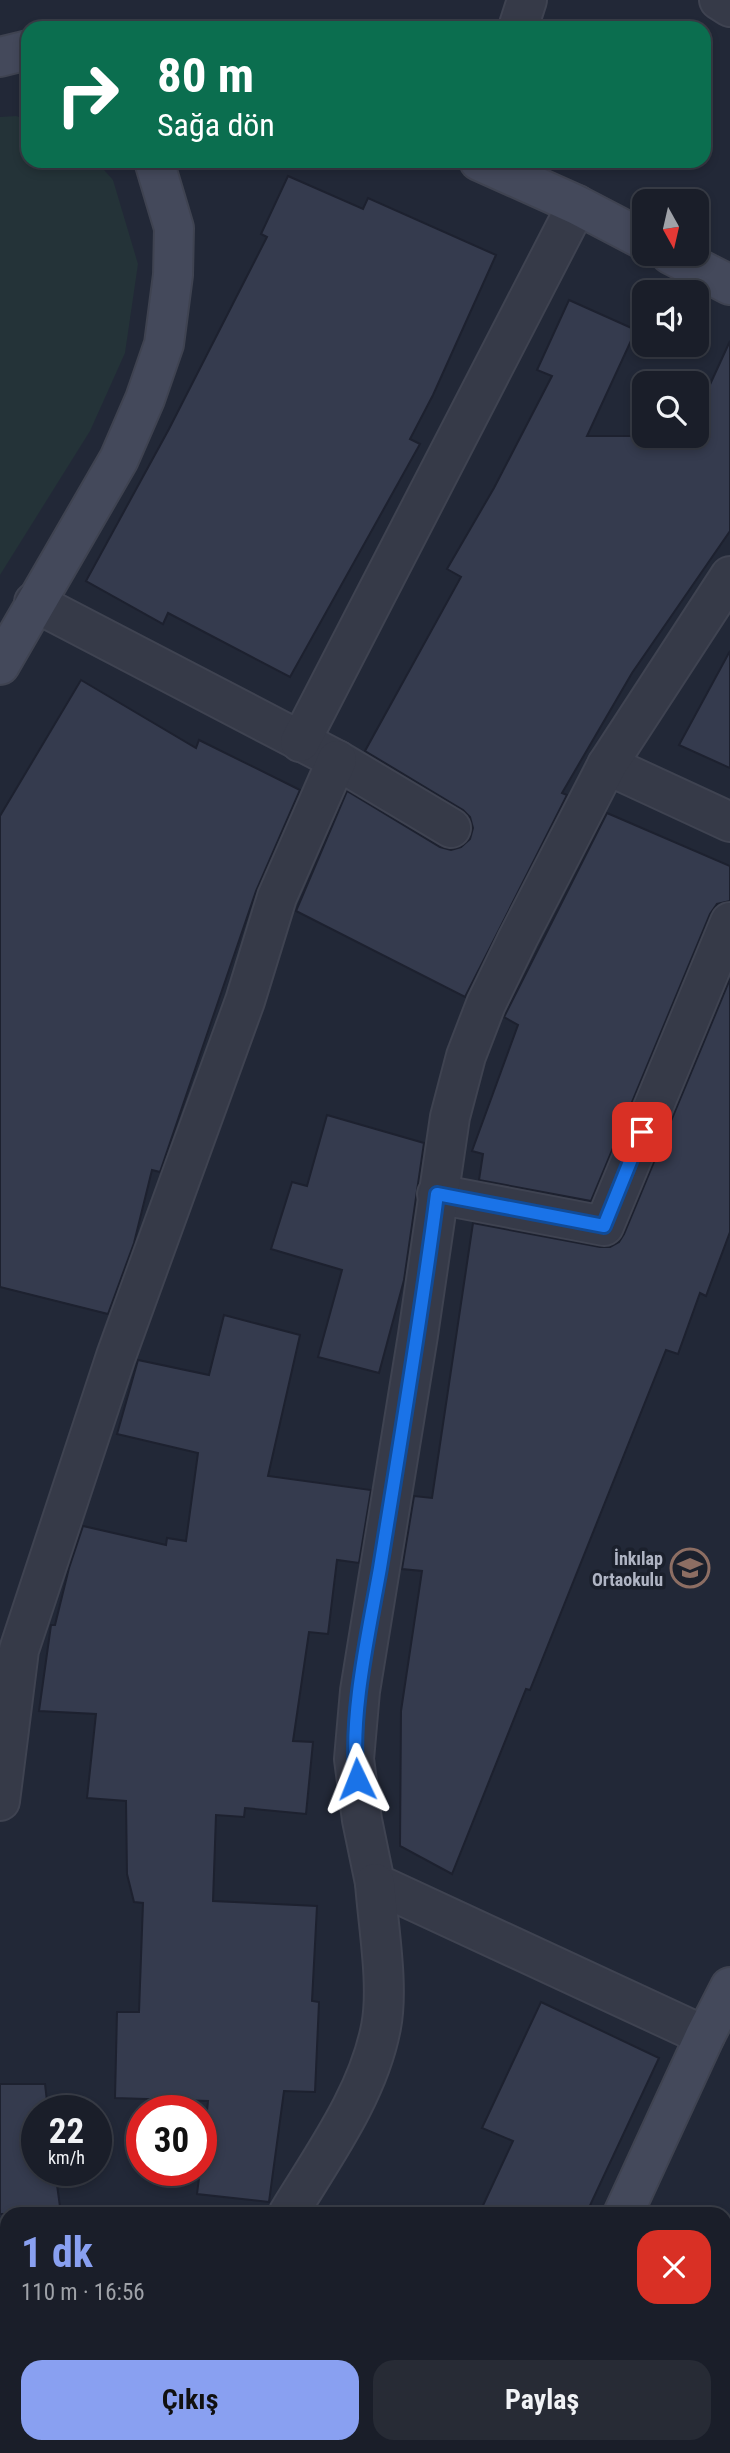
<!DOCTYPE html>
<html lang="tr">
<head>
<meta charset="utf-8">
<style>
  body { margin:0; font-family:"Roboto Condensed",sans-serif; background:#272b35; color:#f1f3f6; height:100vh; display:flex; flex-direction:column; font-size:26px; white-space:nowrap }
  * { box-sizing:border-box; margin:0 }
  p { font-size:23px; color:#9fa2a8 }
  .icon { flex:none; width:38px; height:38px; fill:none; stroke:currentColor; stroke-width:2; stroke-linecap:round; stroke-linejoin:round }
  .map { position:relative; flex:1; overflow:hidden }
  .drawer { position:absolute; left:0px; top:2207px; width:732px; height:247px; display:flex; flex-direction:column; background:#1a1e29; border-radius:21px 21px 0 0; box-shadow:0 4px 10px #0003,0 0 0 2px #383c46 }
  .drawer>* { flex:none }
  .top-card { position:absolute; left:21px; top:21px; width:690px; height:147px; border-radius:21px; box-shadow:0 4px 10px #0003,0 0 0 2px #383c46; background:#0b6e4f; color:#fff; overflow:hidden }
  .needle { width:46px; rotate:172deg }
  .tools { position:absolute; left:632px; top:189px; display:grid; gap:14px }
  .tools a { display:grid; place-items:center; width:77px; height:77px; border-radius:14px; background:#1a1e29; box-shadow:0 4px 10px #0003,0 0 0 2px #383c46; font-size:35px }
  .speed { position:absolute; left:21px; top:2095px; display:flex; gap:14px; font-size:35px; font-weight:700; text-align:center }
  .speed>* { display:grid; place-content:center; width:91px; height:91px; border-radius:50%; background:#1a1e29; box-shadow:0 4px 10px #0003,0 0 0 2px #383c46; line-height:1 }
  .speed small { font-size:18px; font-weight:400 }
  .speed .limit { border:10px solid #d22; background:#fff; color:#111 }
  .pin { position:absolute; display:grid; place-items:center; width:60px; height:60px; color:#fff; margin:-30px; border-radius:14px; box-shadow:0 4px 10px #0006 }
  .me { position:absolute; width:77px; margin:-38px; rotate:358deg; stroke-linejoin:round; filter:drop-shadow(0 0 5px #0008) }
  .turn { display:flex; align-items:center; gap:24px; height:147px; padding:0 21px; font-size:32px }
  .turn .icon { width:91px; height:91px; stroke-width:2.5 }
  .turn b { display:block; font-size:49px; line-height:60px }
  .round { display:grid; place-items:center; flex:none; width:74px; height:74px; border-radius:21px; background:#272b35 }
  .head { display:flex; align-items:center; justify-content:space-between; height:119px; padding:0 21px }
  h1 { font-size:42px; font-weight:700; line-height:52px; color:#89a0f1 }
  .primary-button { display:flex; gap:14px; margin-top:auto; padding:14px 21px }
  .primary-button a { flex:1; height:80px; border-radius:21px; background:#89a0f1; color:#111; font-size:28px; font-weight:700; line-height:80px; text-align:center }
  .primary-button a+a { background:#272b35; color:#f1f3f6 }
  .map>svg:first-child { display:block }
  .green { fill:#243338 }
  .building { fill:#353b4e; stroke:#1d212f; stroke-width:2 }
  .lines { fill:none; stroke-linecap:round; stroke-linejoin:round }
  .minor-casing { stroke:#3f4351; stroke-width:42 }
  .secondary-casing { stroke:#3f4351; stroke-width:42 }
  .minor { stroke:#363a48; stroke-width:38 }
  .secondary { stroke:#44495b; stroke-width:38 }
  .route-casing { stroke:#114b97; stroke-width:18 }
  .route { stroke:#1a73e8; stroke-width:12 }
  .labels { text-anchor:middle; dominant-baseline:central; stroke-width:7; stroke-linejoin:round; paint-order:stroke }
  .poi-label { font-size:18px; font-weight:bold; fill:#b0b5c4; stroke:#1b202c; text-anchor:end }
</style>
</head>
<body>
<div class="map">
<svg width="730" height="2453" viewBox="0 0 730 2453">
  <rect width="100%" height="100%" fill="#222837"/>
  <!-- green -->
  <path class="green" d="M16,116L28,120V161H96L113,180L138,264L125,353L90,431L0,575V117Z"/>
  <!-- building -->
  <g class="building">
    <path d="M288,176L363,209L368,198L496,255L433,395L410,439L420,444L290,677L168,613L163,624L86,581L169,429L267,237L261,234Z"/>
    <path d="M569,300L636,330L587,436H696V415L730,341V531L632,673L562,793L567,795L465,997L296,911L347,791L440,847L451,850L461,847L470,839L473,828L470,817L463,810L365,751L461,577L447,569L494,488L552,376L537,370Z"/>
    <path d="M730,651V768L679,745Z"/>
    <path d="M81,680L196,748L199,740L300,790L256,891L160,1172L152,1170L134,1243L108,1314L0,1287V816Z"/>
    <path d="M607,813L730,866V901L717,904L710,914L591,1201L479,1180L483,1154L472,1151L518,1025L504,1017L506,1013Z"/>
    <path d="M730,979V1232L706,1296L700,1293L678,1354L666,1350L530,1690L526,1689L452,1874L400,1846L401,1711L422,1571L402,1569L414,1496L432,1498L473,1223L600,1247H610L619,1242L624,1234Z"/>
    <path d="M327,1115L424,1143L404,1280L379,1373L318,1357L342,1270L271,1249L292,1182L307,1186Z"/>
    <path d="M224,1315L300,1335L268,1476L371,1490L359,1563L337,1560L328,1634L309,1632L293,1741L313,1742L306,1814L245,1808L244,1817L216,1815L213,1901L317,1906L312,2001L319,2002L315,2092L284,2091L269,2202L197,2194L200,2170H201L208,2101L115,2098L117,2012H139L143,1903L134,1902L127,1874L126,1801L87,1798L96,1714L39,1711L51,1625H55L69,1568L83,1526L166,1545L167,1538L186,1541L198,1453L117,1434L138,1360L209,1375Z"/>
    <path d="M541,2002L659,2058L586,2214H479L513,2141L482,2128Z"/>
    <path d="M0,2084H45L48,2110H37V2170H55L61,2214H0Z"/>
  </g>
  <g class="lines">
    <defs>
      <g id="minor">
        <path d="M719,0L730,7"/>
        <path d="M518,28L527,0"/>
        <path d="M34,602L337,760L451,828"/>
        <path d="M300,742L577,205"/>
        <path d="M607,765L730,822"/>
        <path d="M437,1194L604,1226L730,922"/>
        <path d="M0,1801L19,1650L116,1356L245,1001L277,897L337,760"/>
        <path d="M705,2036L375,1883L362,1820L354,1759L360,1691L418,1335L450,1117L466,1056L486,1004L518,938L607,765L730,576"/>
        <path d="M288,2214C323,2156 368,2095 381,2027C389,1986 378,1925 375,1883"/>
        <path d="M724,2293L730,2296"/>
        <path d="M172,2453L175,2446"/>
      </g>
      <g id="secondary">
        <path d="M0,57L28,50"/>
        <path d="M479,161L577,205L644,240"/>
        <path d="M670,254L730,285"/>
        <path d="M0,665L119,459L145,399L164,344L173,275L174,228L154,161"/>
        <path d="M623,2214L705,2036L730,1987"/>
        <path d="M515,2453L518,2446"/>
      </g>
    </defs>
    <!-- minor casing -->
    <use href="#minor" class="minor-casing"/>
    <!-- secondary casing -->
    <use href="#secondary" class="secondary-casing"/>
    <!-- minor -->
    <use href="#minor" class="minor"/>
    <!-- secondary -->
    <use href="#secondary" class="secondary"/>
  </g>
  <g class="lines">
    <defs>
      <path id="route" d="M357,1779C349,1717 369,1631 380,1568C400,1443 421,1319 437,1194L604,1226L642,1132"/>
    </defs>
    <!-- route casing -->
    <use href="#route" class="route-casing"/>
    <!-- route -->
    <use href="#route" class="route"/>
  </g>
  <!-- icons -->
  <defs>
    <symbol id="school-ring" viewBox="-11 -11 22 22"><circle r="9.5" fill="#1b202c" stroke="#8d6e63" stroke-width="1.5"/><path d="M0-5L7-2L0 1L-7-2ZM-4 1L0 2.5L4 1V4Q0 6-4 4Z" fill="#8d6e63"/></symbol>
  </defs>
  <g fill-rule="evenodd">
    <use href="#school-ring" x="668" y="1546" width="44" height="44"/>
  </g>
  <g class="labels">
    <!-- poi labels -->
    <g class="poi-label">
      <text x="663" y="1558">İnkılap<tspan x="663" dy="21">Ortaokulu</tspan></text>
    </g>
  </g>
</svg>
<div class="tools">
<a><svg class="needle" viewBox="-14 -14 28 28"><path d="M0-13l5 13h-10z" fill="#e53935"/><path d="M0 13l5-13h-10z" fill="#9fa2a8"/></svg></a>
<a><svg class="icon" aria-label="sound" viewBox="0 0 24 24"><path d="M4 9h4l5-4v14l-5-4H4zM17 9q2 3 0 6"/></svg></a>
<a><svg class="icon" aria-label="search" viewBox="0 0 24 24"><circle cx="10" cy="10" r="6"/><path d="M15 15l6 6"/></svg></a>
</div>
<div class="speed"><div>22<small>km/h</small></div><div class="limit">30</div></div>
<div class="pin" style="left:642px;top:1132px;background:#d93025"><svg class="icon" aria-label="arrive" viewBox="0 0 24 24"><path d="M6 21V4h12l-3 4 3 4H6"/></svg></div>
<svg class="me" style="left:357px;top:1779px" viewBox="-20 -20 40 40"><path d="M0-17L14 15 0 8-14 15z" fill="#1a73e8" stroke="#fff" stroke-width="4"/></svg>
<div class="top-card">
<div class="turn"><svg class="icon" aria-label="right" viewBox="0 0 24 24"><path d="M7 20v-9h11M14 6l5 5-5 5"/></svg><div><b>80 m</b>Sağa dön</div></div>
</div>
<section class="drawer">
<div class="head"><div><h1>1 dk</h1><p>110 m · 16:56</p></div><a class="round" style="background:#d93025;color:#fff"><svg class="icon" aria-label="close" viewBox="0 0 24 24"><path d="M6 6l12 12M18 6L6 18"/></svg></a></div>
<div class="primary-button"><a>Çıkış</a><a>Paylaş</a></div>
</section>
</div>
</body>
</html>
